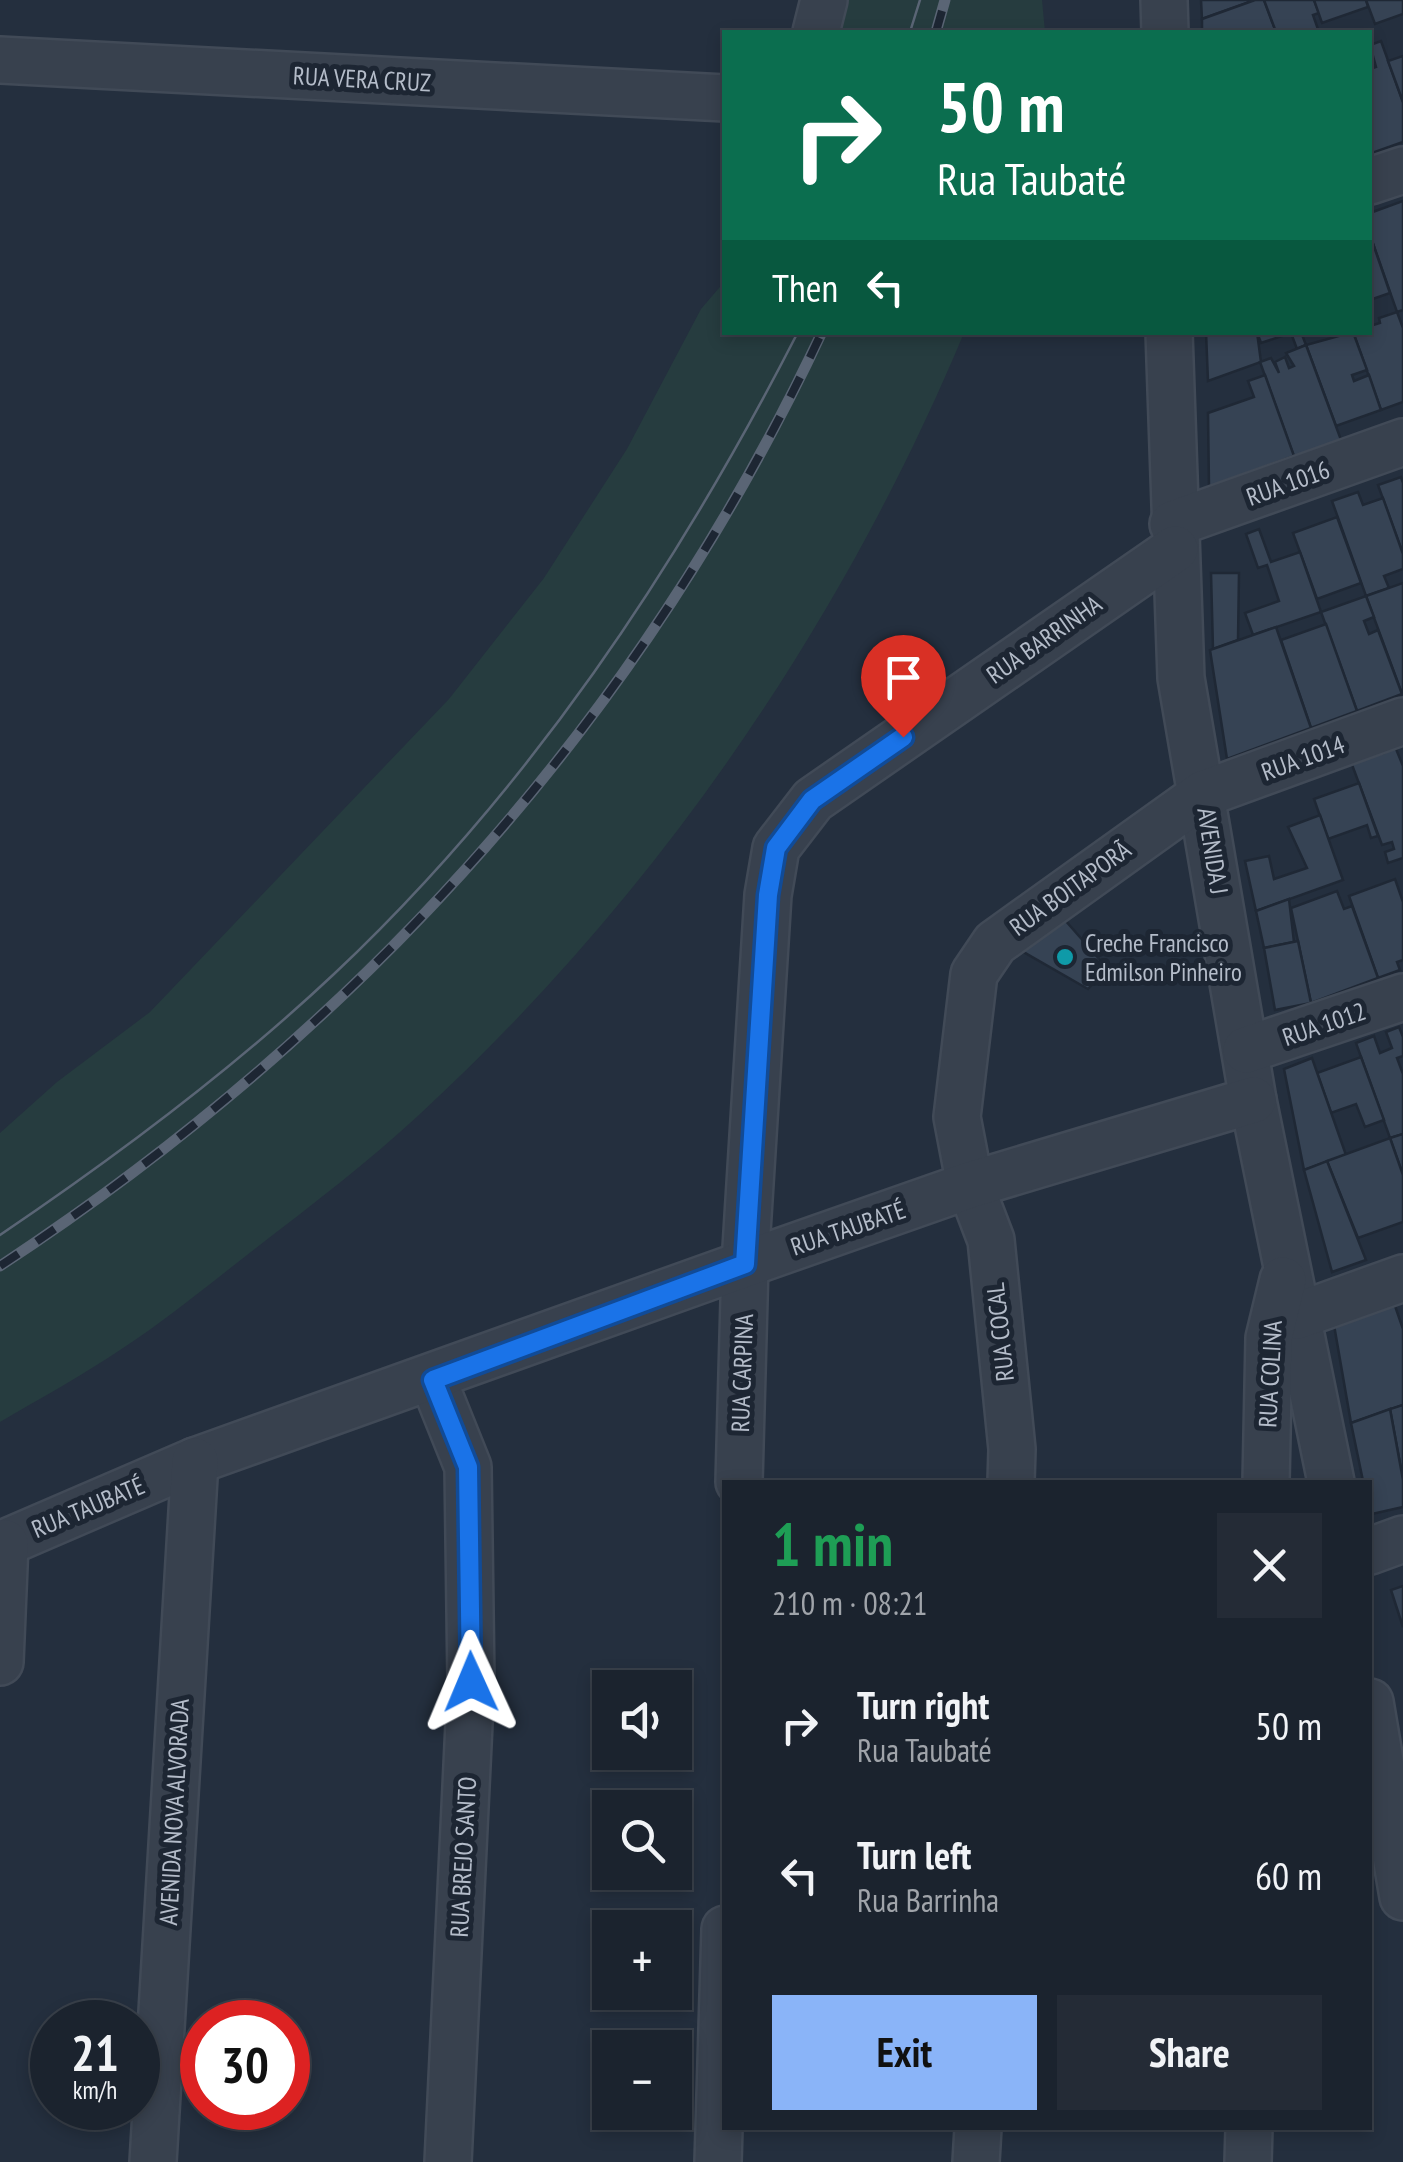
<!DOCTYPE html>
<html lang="en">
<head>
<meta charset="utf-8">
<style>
  body { margin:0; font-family:"PT Sans Narrow",sans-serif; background:#242b36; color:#f1f3f6; height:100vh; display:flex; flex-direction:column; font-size:38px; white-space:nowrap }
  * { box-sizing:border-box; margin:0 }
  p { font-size:32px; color:#a0a4aa }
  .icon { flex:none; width:55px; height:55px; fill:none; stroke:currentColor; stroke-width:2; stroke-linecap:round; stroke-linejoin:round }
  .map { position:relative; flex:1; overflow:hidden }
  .details { position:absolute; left:722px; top:1480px; width:650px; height:650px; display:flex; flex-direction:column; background:#1b232e; border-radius:0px; box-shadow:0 5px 15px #0003,0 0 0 2px #39404a }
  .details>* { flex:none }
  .banner { position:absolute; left:722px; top:30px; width:650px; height:305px; border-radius:0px; box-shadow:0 5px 15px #0003,0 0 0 2px #39404a; background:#0b6e4f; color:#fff; overflow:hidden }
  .tools { position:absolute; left:592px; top:1670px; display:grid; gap:20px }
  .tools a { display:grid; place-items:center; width:100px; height:100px; border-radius:0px; background:#1b232e; box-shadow:0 5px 15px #0003,0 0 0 2px #39404a; font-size:50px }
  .speed { position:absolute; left:30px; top:2000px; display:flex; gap:20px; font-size:50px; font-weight:700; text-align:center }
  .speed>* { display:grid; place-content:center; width:130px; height:130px; border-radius:50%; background:#1b232e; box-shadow:0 5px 15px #0003,0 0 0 2px #39404a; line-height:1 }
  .speed small { font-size:25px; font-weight:400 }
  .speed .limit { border:15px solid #d22; background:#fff; color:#111 }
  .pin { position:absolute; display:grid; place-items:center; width:85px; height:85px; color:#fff; margin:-102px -42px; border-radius:50% 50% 50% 0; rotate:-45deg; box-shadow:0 0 10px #0007 }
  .pin .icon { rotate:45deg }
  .me { position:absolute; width:110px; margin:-55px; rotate:359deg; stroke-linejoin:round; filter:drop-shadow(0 0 8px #0008) }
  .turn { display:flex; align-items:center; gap:35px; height:210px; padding:0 50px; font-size:45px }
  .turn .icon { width:130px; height:130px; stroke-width:2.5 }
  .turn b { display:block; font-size:70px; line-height:85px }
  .then { display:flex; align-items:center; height:95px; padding:0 50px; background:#0003; gap:20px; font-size:38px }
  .round { display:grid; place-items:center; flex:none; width:105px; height:105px; border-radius:0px; background:#242b36 }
  .headline { display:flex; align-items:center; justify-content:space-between; height:170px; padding:0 50px }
  h1 { font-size:60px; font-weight:600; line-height:75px; color:#1e9e55 }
  .primary-button { display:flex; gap:20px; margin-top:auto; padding:20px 50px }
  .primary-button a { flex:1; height:115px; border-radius:0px; background:#8ab4f8; color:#111; font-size:40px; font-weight:600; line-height:115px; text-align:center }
  .primary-button a+a { background:#242b36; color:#f1f3f6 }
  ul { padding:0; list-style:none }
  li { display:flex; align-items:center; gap:30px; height:150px; padding:0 50px }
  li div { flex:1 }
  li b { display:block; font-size:38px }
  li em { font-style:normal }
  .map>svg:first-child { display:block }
  .green { fill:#263c3f }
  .building { fill:#364354; stroke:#1f2835; stroke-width:2.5 }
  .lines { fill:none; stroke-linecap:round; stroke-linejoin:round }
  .minor-casing { stroke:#414a57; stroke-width:50 }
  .minor { stroke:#38414e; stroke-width:45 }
  .tram { stroke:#5a6575; stroke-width:2.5 }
  .rail-casing { stroke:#5a6575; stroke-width:11 }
  .rail { stroke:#1d2633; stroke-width:8; stroke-dasharray:22; stroke-linecap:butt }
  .route-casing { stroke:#114b97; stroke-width:25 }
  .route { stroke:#1a73e8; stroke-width:18 }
  .culture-dot { fill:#0f9aa8; stroke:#1d2633; stroke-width:4 }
  .labels { text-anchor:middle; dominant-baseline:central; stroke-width:10; stroke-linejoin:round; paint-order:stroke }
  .street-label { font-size:25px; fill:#b4bcc9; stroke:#1d2633 }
  .poi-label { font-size:25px; fill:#b4bcc9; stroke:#1d2633; text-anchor:start }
</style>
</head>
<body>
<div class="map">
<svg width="1403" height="2162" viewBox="0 0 1403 2162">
  <rect width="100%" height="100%" fill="#242f3e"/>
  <!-- green -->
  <g class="green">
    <path d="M841,0H1042L1045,32H832Z"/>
    <path d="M725,281V332L964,333C841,627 655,897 420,1114C368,1162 312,1205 256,1248C212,1282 169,1318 123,1348C83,1375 41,1398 0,1422V1133L57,1082L150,1012L449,699L544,578L627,449L701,309Z"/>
  </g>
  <!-- building -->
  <g class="building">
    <path d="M1201,0H1255L1202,19Z"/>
    <path d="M1255,0H1264L1276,32H1202V19Z"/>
    <path d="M1264,0H1314L1319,13L1313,15L1319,32H1276Z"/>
    <path d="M1314,0H1366L1368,7L1322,23Z"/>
    <path d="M1366,0H1403V14L1375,24Z"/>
    <path d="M1381,41L1403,102V142L1372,153L1370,69L1376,67L1370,45Z"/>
    <path d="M1403,56V102L1388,61Z"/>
    <path d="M1403,201V310L1397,312L1370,235V213Z"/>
    <path d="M1370,235L1390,293L1370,300Z"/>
    <path d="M1397,312L1403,328V402L1381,410L1353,332H1370V326L1380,323L1379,318Z"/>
    <path d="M1206,332H1257L1261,362L1208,381Z"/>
    <path d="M1257,332H1301L1306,345L1297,349L1291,333L1261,343Z"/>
    <path d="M1353,332L1367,370L1352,375L1354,381L1369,375L1381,410L1336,426L1306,345Z"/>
    <path d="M1306,345L1344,448L1297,465L1260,362L1271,358L1279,373L1275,362L1285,357L1289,368L1294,366L1286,353Z"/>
    <path d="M1265,375L1294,456L1209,487L1208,413L1254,397L1248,381Z"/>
    <path d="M1401,477L1403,483V554L1378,485Z"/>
    <path d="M1358,492L1363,505L1383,498L1403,554V569L1384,576L1389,588L1366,596L1332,501Z"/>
    <path d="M1337,517L1361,583L1317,599L1293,533Z"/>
    <path d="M1259,529L1271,562L1300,552L1321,612L1253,635L1245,613L1279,601L1267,565L1258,568L1246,534Z"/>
    <path d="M1211,573H1239L1238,640L1213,649Z"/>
    <path d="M1403,583V694H1402L1366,596Z"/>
    <path d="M1366,596L1374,617L1364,621L1369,634L1378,630L1402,694L1357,711L1321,612Z"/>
    <path d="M1326,624L1357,711L1311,728L1281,640Z"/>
    <path d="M1276,627L1311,728L1227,759L1210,650Z"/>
    <path d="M1394,744L1403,766V858L1388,863L1385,852L1394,849L1392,842L1382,845L1351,762L1384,753L1382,748Z"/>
    <path d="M1359,783L1378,836L1371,838L1367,825L1328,839L1314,799Z"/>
    <path d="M1320,815L1343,880L1256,911L1245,861L1269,856L1274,879L1307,868L1288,827Z"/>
    <path d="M1395,879L1403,902V960L1397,962L1400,970L1378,978L1349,896Z"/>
    <path d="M1337,891L1344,909L1352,906L1378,978L1311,1003L1291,908Z"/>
    <path d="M1289,899L1294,942L1264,948L1256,911Z"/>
    <path d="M1057,911L1107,968L1088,989L1013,946Z"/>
    <path d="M1298,941L1311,1003L1275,1010L1264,948Z"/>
    <path d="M1399,1027L1403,1037V1056L1397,1058L1403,1074V1134L1390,1138L1356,1043L1374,1036L1380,1053L1392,1048L1386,1032Z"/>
    <path d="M1361,1057L1384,1120L1365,1127L1356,1104L1331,1113L1317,1073Z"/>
    <path d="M1312,1058L1346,1155L1304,1170L1284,1069Z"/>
    <path d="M1403,1134V1175L1390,1138Z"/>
    <path d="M1390,1138L1403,1175V1222L1358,1238L1327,1161Z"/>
    <path d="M1327,1161L1366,1260L1332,1272L1304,1170Z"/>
    <path d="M1394,1303L1403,1329V1405L1351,1423L1334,1325Z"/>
    <path d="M1403,1405V1480L1390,1409Z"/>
    <path d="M1390,1409L1403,1480V1507L1372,1514L1370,1482L1363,1481L1351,1423Z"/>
    <path d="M1403,1586V1627L1391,1590Z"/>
  </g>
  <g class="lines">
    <defs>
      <g id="minor">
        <path d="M1164,0L1165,32"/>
        <path d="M816,32L824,0"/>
        <path d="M0,60L725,98"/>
        <path d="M1370,181L1403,170"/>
        <path d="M1169,332L1181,678L1253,1100L1331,1482"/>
        <path d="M1173,524L1403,442"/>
        <path d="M1246,1050L1403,997"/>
        <path d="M1297,1316L1403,1278"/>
        <path d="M433,1380L468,1467L471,1682L448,2162"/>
        <path d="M739,1482L745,1264L768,895L776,848L813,800L1175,549"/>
        <path d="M1011,1482L1012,1449L991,1240L970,1185L957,1117L974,974L995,943L1203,794L1403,721"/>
        <path d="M1266,1482L1269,1338L1283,1280"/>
        <path d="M0,1545L195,1461L745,1264L970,1185L1253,1100"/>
        <path d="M1370,1551L1403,1539"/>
        <path d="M0,1662L5,1543"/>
        <path d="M1370,1702L1403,1897"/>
        <path d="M153,2162L195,1461"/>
        <path d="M718,2162L725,1929"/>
        <path d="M976,2162L978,2128"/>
        <path d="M1248,2162L1249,2128"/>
      </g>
    </defs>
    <!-- minor casing -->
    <use href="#minor" class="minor-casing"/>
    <!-- minor -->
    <use href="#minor" class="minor"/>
    <!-- tram -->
    <g class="tram">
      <path d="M910,32L920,0"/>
      <path d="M0,1235C117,1156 231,1071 334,974C529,790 676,570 798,332"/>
    </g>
    <defs>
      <g id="rail">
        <path d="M936,32L945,0"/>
        <path d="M0,1266C358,1030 639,722 822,332"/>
      </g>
    </defs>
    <!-- rail casing -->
    <use href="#rail" class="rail-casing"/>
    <!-- rail -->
    <use href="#rail" class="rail"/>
  </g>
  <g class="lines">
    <defs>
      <path id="route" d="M471,1682L468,1467L433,1380L745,1264L768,895L776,848L812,800L903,737"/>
    </defs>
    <!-- route casing -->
    <use href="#route" class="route-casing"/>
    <!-- route -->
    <use href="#route" class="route"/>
  </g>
  <!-- markers -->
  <circle class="culture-dot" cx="1065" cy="957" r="10"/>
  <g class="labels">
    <!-- street labels -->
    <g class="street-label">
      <text transform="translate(362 79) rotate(3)">RUA VERA CRUZ</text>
      <text transform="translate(1288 483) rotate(-20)">RUA 1016</text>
      <text transform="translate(1044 639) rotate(-35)">RUA BARRINHA</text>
      <text transform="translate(1303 758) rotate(-20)">RUA 1014</text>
      <text transform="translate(1213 851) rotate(81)">AVENIDA J</text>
      <text transform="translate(1070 888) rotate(-36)">RUA BOITAPORÃ</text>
      <text transform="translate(1324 1024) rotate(-19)">RUA 1012</text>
      <text transform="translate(848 1228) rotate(-19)">RUA TAUBATÉ</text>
      <text transform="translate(1000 1332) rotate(-96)">RUA COCAL</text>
      <text transform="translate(742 1373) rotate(-88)">RUA CARPINA</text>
      <text transform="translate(1270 1374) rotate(-87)">RUA COLINA</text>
      <text transform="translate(88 1507) rotate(-23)">RUA TAUBATÉ</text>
      <text transform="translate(174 1812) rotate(-87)">AVENIDA NOVA ALVORADA</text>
      <text transform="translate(463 1857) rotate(-87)">RUA BREJO SANTO</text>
    </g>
    <!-- poi labels -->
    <g class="poi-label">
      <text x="1085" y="943">Creche Francisco<tspan x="1085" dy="29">Edmilson Pinheiro</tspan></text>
    </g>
  </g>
</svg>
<div class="tools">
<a><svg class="icon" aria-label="sound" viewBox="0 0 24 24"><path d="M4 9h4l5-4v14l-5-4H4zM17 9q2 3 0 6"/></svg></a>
<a><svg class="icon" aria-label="search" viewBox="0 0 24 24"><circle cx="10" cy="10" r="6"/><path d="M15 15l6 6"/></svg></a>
<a>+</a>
<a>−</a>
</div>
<div class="speed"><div>21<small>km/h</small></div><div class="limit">30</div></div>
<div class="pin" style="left:903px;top:737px;background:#d93025"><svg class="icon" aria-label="arrive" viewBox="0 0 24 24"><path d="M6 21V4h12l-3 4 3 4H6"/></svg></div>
<svg class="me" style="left:471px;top:1682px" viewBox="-20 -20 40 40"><path d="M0-17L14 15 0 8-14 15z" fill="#1a73e8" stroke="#fff" stroke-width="4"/></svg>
<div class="banner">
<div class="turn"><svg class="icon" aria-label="right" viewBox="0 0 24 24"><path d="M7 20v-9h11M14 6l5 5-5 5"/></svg><div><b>50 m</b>Rua Taubaté</div></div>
<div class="then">Then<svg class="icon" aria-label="left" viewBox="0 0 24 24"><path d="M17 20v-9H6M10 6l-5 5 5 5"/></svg></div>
</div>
<section class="details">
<div class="headline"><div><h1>1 min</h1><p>210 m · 08:21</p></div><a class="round"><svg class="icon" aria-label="close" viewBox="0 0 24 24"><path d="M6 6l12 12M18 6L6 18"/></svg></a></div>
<ul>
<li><svg class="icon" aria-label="right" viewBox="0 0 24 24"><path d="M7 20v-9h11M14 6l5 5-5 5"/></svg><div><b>Turn right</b><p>Rua Taubaté</p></div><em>50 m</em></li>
<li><svg class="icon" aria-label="left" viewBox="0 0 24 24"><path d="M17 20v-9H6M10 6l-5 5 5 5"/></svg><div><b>Turn left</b><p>Rua Barrinha</p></div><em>60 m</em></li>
</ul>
<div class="primary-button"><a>Exit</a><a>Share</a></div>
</section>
</div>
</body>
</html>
